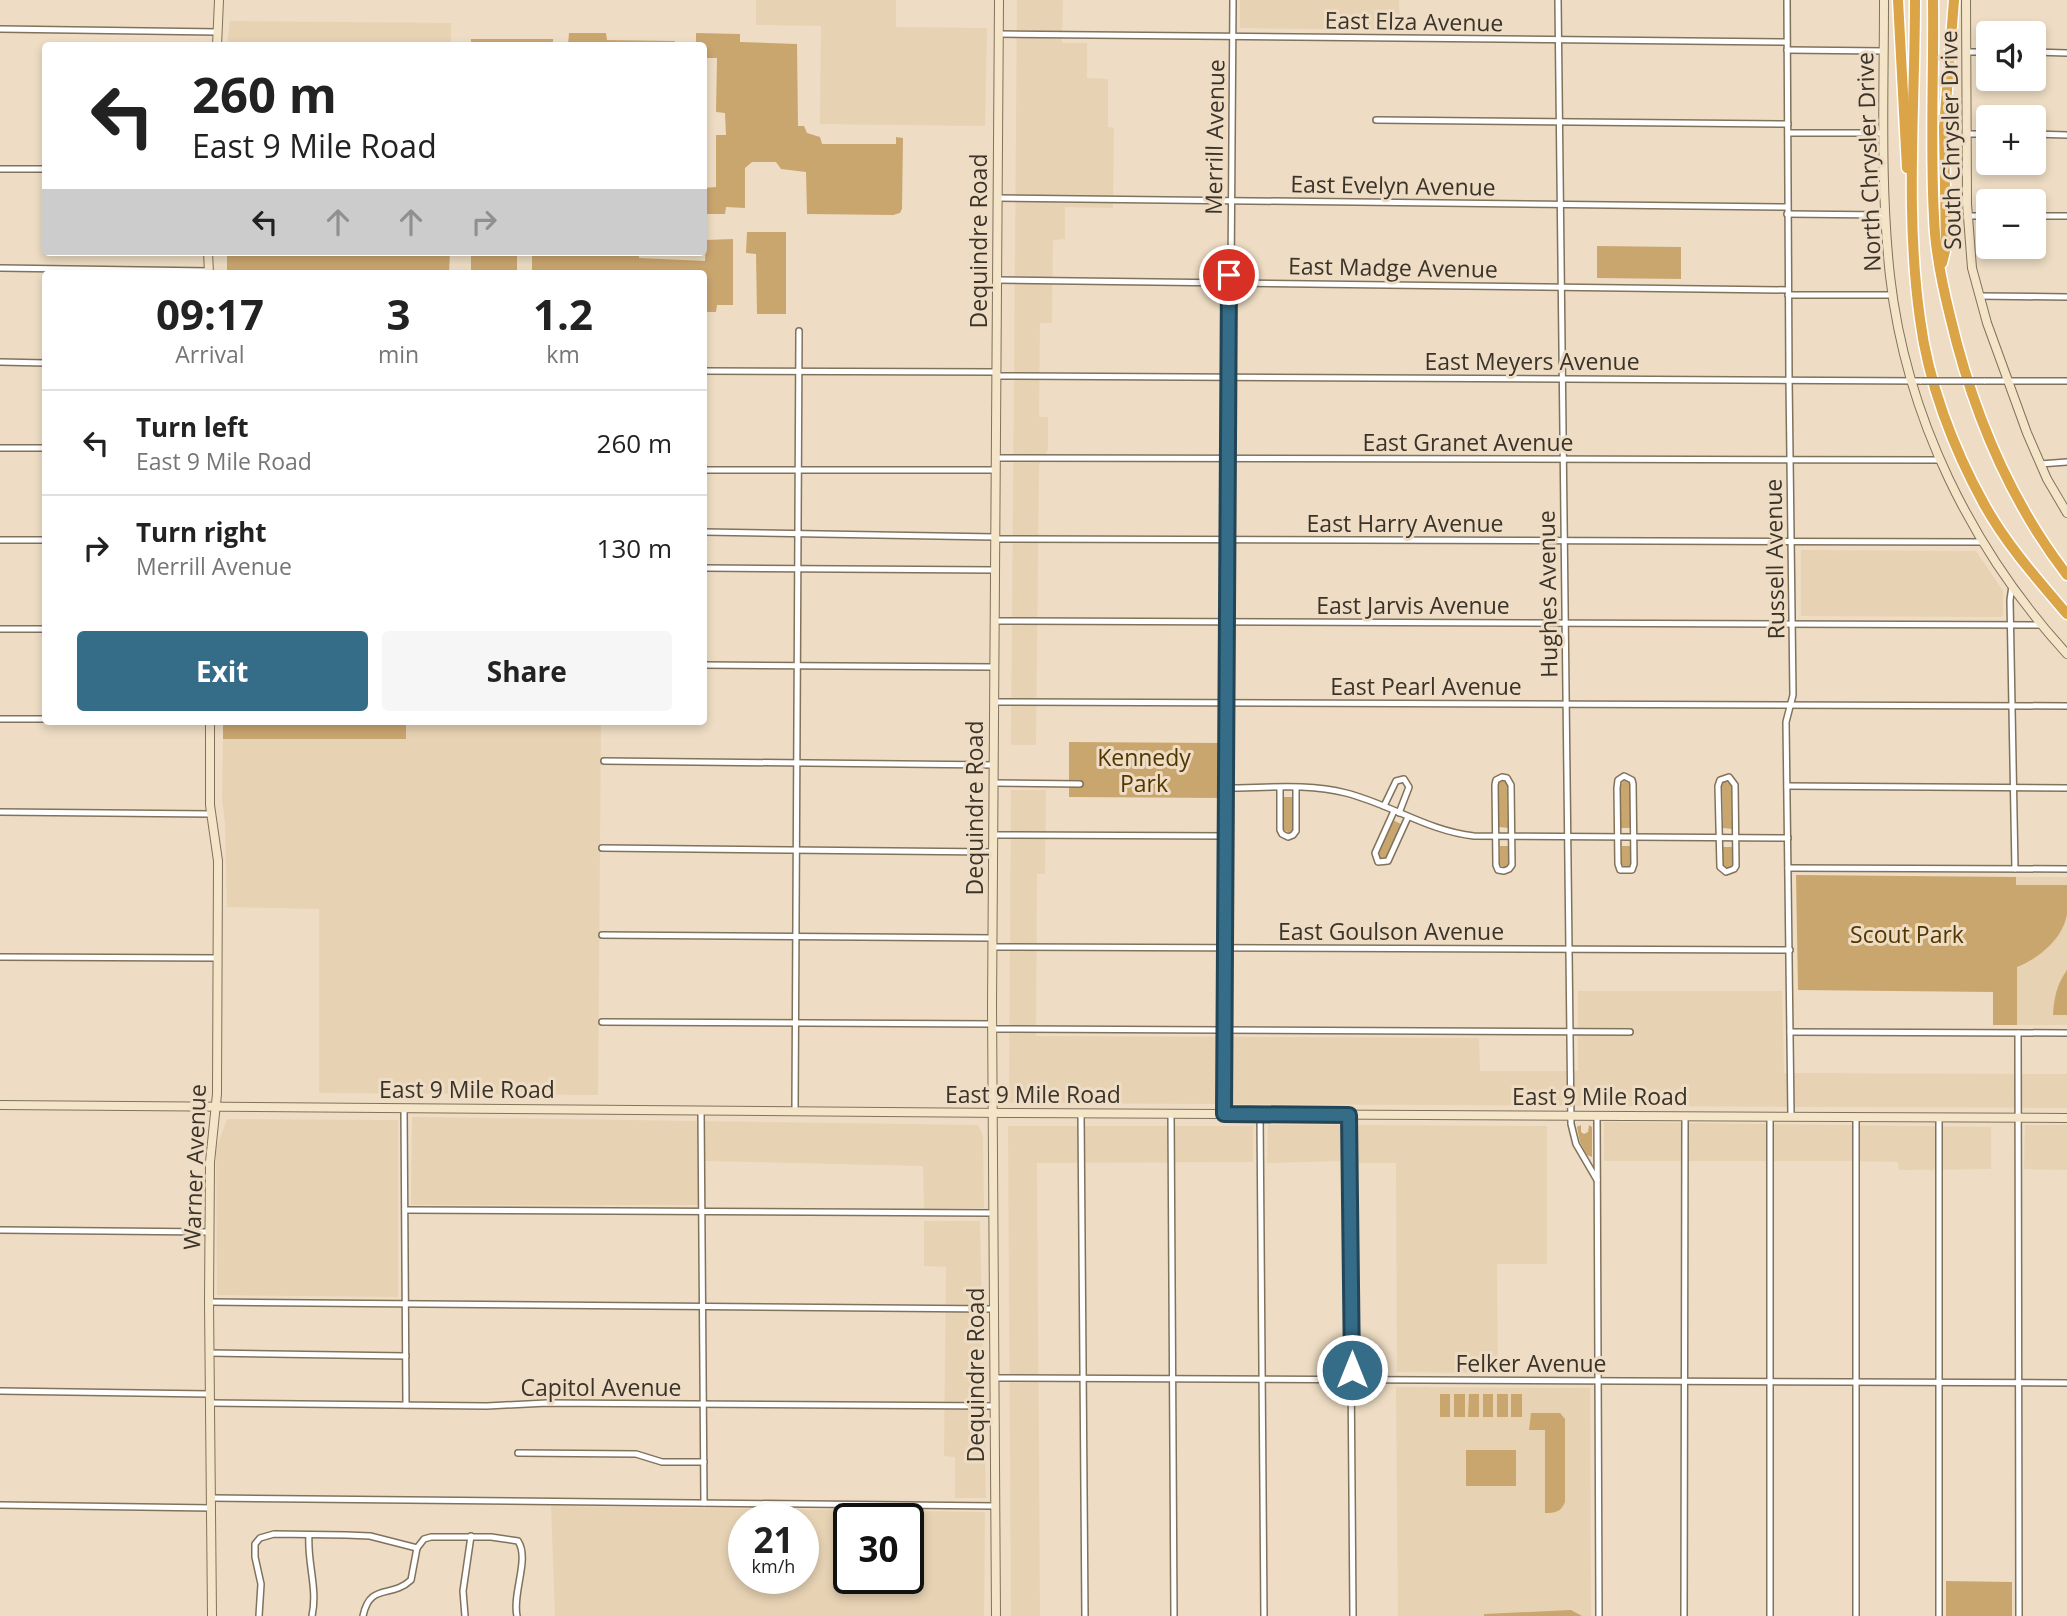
<!DOCTYPE html>
<html lang="en">
<head>
<meta charset="utf-8">
<style>
  body { margin:0; font-family:"Open Sans",sans-serif; background:#f6f6f6; color:#222; height:100vh; display:flex; flex-direction:column; font-size:26px; white-space:nowrap }
  * { box-sizing:border-box; margin:0 }
  p { font-size:23px; color:#767676 }
  .icon { flex:none; width:38px; height:38px; fill:none; stroke:currentColor; stroke-width:2; stroke-linecap:round; stroke-linejoin:round }
  .map { position:relative; flex:1; overflow:hidden }
  .sheet { position:absolute; left:42px; top:270px; width:665px; height:455px; display:flex; flex-direction:column; background:#fff; border-radius:7px; box-shadow:0 4px 10px #0003 }
  .sheet>* { flex:none }
  .guide { position:absolute; left:42px; top:42px; width:665px; height:214px; border-radius:7px; box-shadow:0 4px 10px #0003; background:#fff; color:#222; overflow:hidden }
  .fabs { position:absolute; left:1976px; top:21px; display:grid; gap:14px }
  .fabs a { display:grid; place-items:center; width:70px; height:70px; border-radius:7px; background:#fff; box-shadow:0 4px 10px #0003; font-size:35px }
  .speed { position:absolute; left:728px; top:1503px; display:flex; gap:14px; font-size:35px; font-weight:700; text-align:center }
  .speed>* { display:grid; place-content:center; width:91px; height:91px; border-radius:50%; background:#fff; box-shadow:0 4px 10px #0003; line-height:1 }
  .speed small { font-size:18px; font-weight:400 }
  .speed .limit { border:4px solid #111; border-radius:10px; background:#fff; color:#111 }
  .pin { position:absolute; display:grid; place-items:center; width:60px; height:60px; color:#fff; margin:-30px; border:4px solid #fff; border-radius:50%; box-shadow:0 2px 7px #0007 }
  .me { position:absolute; width:77px; margin:-38px; rotate:0deg; stroke-linejoin:round; filter:drop-shadow(0 0 5px #0008) }
  .turn { display:flex; align-items:center; gap:24px; height:147px; padding:0 35px; font-size:32px }
  .turn .icon { width:91px; height:91px; stroke-width:2.5 }
  .turn b { display:block; font-size:49px; line-height:60px }
  .lanes { display:flex; align-items:center; height:66px; padding:0 35px; background:#0003; justify-content:center; gap:35px; direction:ltr }
  .lanes .off { opacity:.35 }
  .eta { display:flex; justify-content:space-evenly; align-items:center; height:119px; text-align:center }
  .eta b { font-size:42px; font-weight:700; line-height:49px }
  .cta { display:flex; gap:14px; margin-top:auto; padding:14px 35px }
  .cta a { flex:1; height:80px; border-radius:7px; background:#356c87; color:#fff; font-size:28px; font-weight:700; line-height:80px; text-align:center }
  .cta a+a { background:#f6f6f6; color:#222 }
  ul { padding:0; list-style:none }
  li { display:flex; align-items:center; gap:21px; height:105px; padding:0 35px; border-top:2px solid #e0e0e0 }
  li div { flex:1 }
  li b { display:block; font-size:26px }
  li em { font-style:normal }
  .map>svg:first-child { display:block }
  .built { fill:#e7d2b3; fill-rule:evenodd }
  .green { fill:#caa66f }
  .lines { fill:none; stroke-linecap:round; stroke-linejoin:round }
  .street-casing { stroke:#81725c; stroke-width:8 }
  .secondary-casing { stroke:#81725c; stroke-width:10 }
  .highway-casing { stroke:#fff; stroke-width:13 }
  .street { stroke:#fff; stroke-width:5 }
  .secondary { stroke:#f4e4c8; stroke-width:8 }
  .highway { stroke:#dba446; stroke-width:10 }
  .street-bridge-casing { stroke:#81725c; stroke-width:8; stroke-linecap:butt }
  .street-bridge { stroke:#fff; stroke-width:5 }
  .route-casing { stroke:#224658; stroke-width:18 }
  .route { stroke:#356c87; stroke-width:12 }
  .labels { text-anchor:middle; dominant-baseline:central; stroke-width:6; stroke-linejoin:round; paint-order:stroke }
  .street-label { font-size:23px; fill:#3a332a; stroke:#eeddc4 }
  .park-label { font-size:23px; fill:#513600; stroke:#eeddc4 }
</style>
</head>
<body>
<div class="map">
<svg width="2067" height="1616" viewBox="0 0 2067 1616">
  <rect width="100%" height="100%" fill="#eeddc4"/>
  <!-- built -->
  <g class="built">
    <path d="M756,0H896V27L987,28L985,126L820,124L821,26L756,25Z"/>
    <path d="M1017,0H1063L1062,43H1087V78L1108,79V127L1114,128L1113,208L1065,207V239L1053,240L1052,323H1040L1039,417H1048V450L1039,465L1036,745H1011Z"/>
    <path d="M1240,0H1399L1400,30L1240,28Z"/>
    <path d="M230,21L451,23V45H227Z"/>
    <path d="M1801,550L1976,551L2003,591V615L2001,617L1801,616Z"/>
    <path d="M406,721H601L598,1095L319,1093V909L227,907L225,823L222,800L223,739H405Z"/>
    <path d="M1011,790H1046L1045,874H1037L1036,1036L1479,1038L1480,1071H1578V991H1782L1784,1073L2067,1074V1108L1009,1103Z"/>
    <path d="M2016,877H2067V1025H2017Z"/>
    <path d="M412,1117L978,1125L983,1136L984,1208L924,1209L923,1166L705,1161L704,1205H411Z"/>
    <path d="M227,1119L398,1120V1297L217,1295L216,1149Z"/>
    <path d="M1604,1122L1991,1127V1169L1899,1170L1898,1162L1848,1161H1604Z"/>
    <path d="M1268,1125H1342V1161L1267,1163Z"/>
    <path d="M1357,1125L1547,1126V1264H1497L1498,1373L1397,1372L1396,1163H1356Z"/>
    <path d="M2025,1125H2067V1170L2024,1169Z"/>
    <path d="M1008,1126H1253V1162L1037,1163L1040,1616H1011Z"/>
    <path d="M924,1221H980L986,1498H955V1457L944,1456L946,1267L924,1266Z"/>
    <path d="M1396,1387L1590,1388L1591,1616H1398Z"/>
    <path d="M551,1506L985,1512L984,1616H555ZM744,1519H803V1578H744ZM849,1519H908V1578H849Z"/>
  </g>
  <!-- green -->
  <g class="green">
    <path d="M569,33H606L607,40L675,41V45H568Z"/>
    <path d="M696,33L740,34V42L797,44L798,126H804L807,133L820,137L822,144H896V137L903,138L902,209L900,213L893,215L807,214L806,172L781,169L776,162H752L745,168V208L726,207L725,214H704V188L716,187V135H726L725,113L716,112L717,58H704V46L696,45Z"/>
    <rect x="471" y="39" width="82" height="6"/>
    <path d="M747,232H786V314H757L756,254L746,253Z"/>
    <path d="M733,239V305H717L716,312H704V273H532V252H639V258L705,261L706,240Z"/>
    <path d="M1597,246L1681,247V279L1597,278Z"/>
    <path d="M227,252H450L449,273H227Z"/>
    <rect x="471" y="252" width="46" height="21"/>
    <rect x="223" y="721" width="183" height="18"/>
    <path d="M1069,742L1219,743V798L1069,797Z"/>
    <path d="M1503,780L1507,783L1508,828L1499,827V783Z"/>
    <path d="M1623,781H1628L1630,785V828H1621V785Z"/>
    <path d="M1724,781L1730,783L1731,786L1732,829L1723,828L1722,785Z"/>
    <path d="M1284,797H1293V829L1290,833L1284,830Z"/>
    <path d="M1393,820L1401,824L1387,857L1381,859L1378,855Z"/>
    <path d="M1500,846H1508L1509,864L1506,868L1500,865Z"/>
    <path d="M1622,846H1630L1631,865L1628,868L1622,865Z"/>
    <path d="M1723,847H1732V865L1729,869L1723,866Z"/>
    <path d="M1796,875L2016,877V885H2067C2067,894 2067,905 2067,914C2063,939 2038,959 2017,967V1025H1993V992L1798,990Z"/>
    <path d="M2067,970V1015H2053C2054,997 2057,984 2067,970Z"/>
    <path d="M1581,1125V1132L1584,1134L1588,1132L1589,1125L1592,1127V1157L1587,1155L1580,1142L1577,1127Z"/>
    <rect x="1440" y="1394" width="10" height="23"/>
    <rect x="1454" y="1394" width="11" height="23"/>
    <path d="M1469,1394H1479V1417H1468Z"/>
    <rect x="1483" y="1394" width="10" height="23"/>
    <rect x="1497" y="1394" width="11" height="23"/>
    <rect x="1511" y="1394" width="11" height="23"/>
    <path d="M1531,1413H1560L1565,1419V1502C1561,1512 1555,1513 1545,1513V1430H1529Z"/>
    <rect x="1466" y="1450" width="50" height="36"/>
    <path d="M1946,1581L2012,1582V1616H1946Z"/>
    <path d="M1571,1610L1582,1616H1484V1614Z"/>
  </g>
  <g class="lines">
    <defs>
      <g id="street">
        <path d="M1558,0L1571,1124L1576,1144L1597,1180"/>
        <path d="M1787,0L1789,379L1793,695L1786,722L1791,1116"/>
        <path d="M0,29L218,32"/>
        <path d="M999,34L1787,42"/>
        <path d="M1787,50L1884,51"/>
        <path d="M1967,52H1988"/>
        <path d="M2034,52L2067,53"/>
        <path d="M1376,120L1788,124"/>
        <path d="M1788,133H1884"/>
        <path d="M1967,134H1988"/>
        <path d="M2034,134L2067,135"/>
        <path d="M0,169H46"/>
        <path d="M998,198L1787,207"/>
        <path d="M1787,214L1885,215"/>
        <path d="M1967,216H1988"/>
        <path d="M2034,216H2067"/>
        <path d="M0,268L209,271"/>
        <path d="M997,280L1788,290"/>
        <path d="M1788,295H1892"/>
        <path d="M1979,296L2067,297"/>
        <path d="M0,362L46,363"/>
        <path d="M704,371L996,372"/>
        <path d="M996,376L1921,381"/>
        <path d="M1984,381H2067"/>
        <path d="M0,448H46"/>
        <path d="M996,458L1940,460"/>
        <path d="M2040,464L2067,462"/>
        <path d="M704,470H996"/>
        <path d="M704,532L995,537"/>
        <path d="M995,539L1982,542"/>
        <path d="M0,540H46"/>
        <path d="M704,568L995,570"/>
        <path d="M2012,586L2010,600L2015,869"/>
        <path d="M994,621L2041,625"/>
        <path d="M0,629H46"/>
        <path d="M704,665L994,667"/>
        <path d="M994,702L2067,706"/>
        <path d="M0,719H46"/>
        <path d="M604,761L994,765"/>
        <path d="M1624,776L1632,780L1633,784L1634,864L1632,870H1620L1618,864L1617,788L1618,780Z"/>
        <path d="M1502,777L1507,778L1511,785L1512,865L1509,869L1504,871L1498,870L1496,865L1495,785L1496,780Z"/>
        <path d="M1729,777L1735,785L1736,866L1734,869L1726,872L1720,867L1718,786L1720,780Z"/>
        <path d="M994,783L1080,784"/>
        <path d="M1787,786L2067,788"/>
        <path d="M1227,788C1265,788 1308,783 1346,793C1390,804 1428,831 1474,836L1788,838"/>
        <path d="M1280,788V830L1282,834L1288,837L1293,835L1296,831V788"/>
        <path d="M1384,806L1396,781L1404,779L1409,787L1399,813"/>
        <path d="M1394,811L1375,853L1378,862L1388,861L1408,817"/>
        <path d="M0,812L211,814"/>
        <path d="M993,835L1226,836"/>
        <path d="M602,848L993,852"/>
        <path d="M1788,868L2067,869"/>
        <path d="M602,935L993,938"/>
        <path d="M993,947L1790,950"/>
        <path d="M0,957L218,958"/>
        <path d="M602,1022L992,1024"/>
        <path d="M992,1029L1630,1032"/>
        <path d="M1790,1032L2067,1033"/>
        <path d="M2018,1033L2019,1616"/>
        <path d="M404,1108L406,1405"/>
        <path d="M701,1111L704,1503"/>
        <path d="M795,1111L799,331"/>
        <path d="M1081,1114L1085,1616"/>
        <path d="M1171,1114L1174,1616"/>
        <path d="M1225,1114L1233,0"/>
        <path d="M1260,1114L1264,1616"/>
        <path d="M1349,1115L1353,1616"/>
        <path d="M1597,1115L1599,1616"/>
        <path d="M1770,1116V1616"/>
        <path d="M405,1210L992,1213"/>
        <path d="M0,1230L210,1232"/>
        <path d="M209,1302L993,1309"/>
        <path d="M209,1353L406,1356"/>
        <path d="M994,1378L2067,1383"/>
        <path d="M0,1391L209,1394"/>
        <path d="M210,1403L487,1406L547,1403L994,1406"/>
        <path d="M518,1453L636,1454L662,1462H704"/>
        <path d="M212,1498L995,1506"/>
        <path d="M0,1505L212,1508"/>
        <path d="M309,1535C307,1563 318,1588 312,1616"/>
        <path d="M417,1548L424,1539L431,1537H491L518,1541C530,1559 512,1593 517,1616"/>
        <path d="M259,1616L261,1584L255,1557V1544L260,1538L274,1534L346,1535L370,1536L417,1548"/>
        <path d="M363,1616C370,1582 391,1599 411,1580L417,1548"/>
        <path d="M465,1616L463,1591L471,1536"/>
        <path d="M1684,1616L1685,1116"/>
        <path d="M1856,1616V1117"/>
        <path d="M1939,1616V1117"/>
      </g>
      <g id="secondary">
        <path d="M1884,0C1884,91 1880,185 1890,276C1906,417 1972,550 2067,654"/>
        <path d="M1966,0L1967,204L1972,268L1987,323L2027,433L2047,479L2067,513"/>
        <path d="M217,46L219,0"/>
        <path d="M208,252L209,273"/>
        <path d="M210,721V805L218,861L217,1094L210,1162L209,1302L212,1616"/>
        <path d="M0,1105L1006,1113L2067,1118"/>
        <path d="M996,1616L992,1007L999,0"/>
      </g>
      <g id="highway">
        <path d="M1898,0L1907,168"/>
        <path d="M1915,0C1915,106 1905,213 1920,319C1928,382 1953,448 1984,504C2006,544 2037,579 2067,614"/>
        <path d="M1933,0C1934,72 1930,145 1934,217C1935,251 1942,284 1950,316C1972,410 2008,498 2067,575"/>
        <path d="M1942,263L1946,247L1944,128L1954,0"/>
      </g>
    </defs>
    <!-- street casing -->
    <use href="#street" class="street-casing"/>
    <!-- secondary casing -->
    <use href="#secondary" class="secondary-casing"/>
    <!-- highway casing -->
    <use href="#highway" class="highway-casing"/>
    <!-- street -->
    <use href="#street" class="street"/>
    <!-- secondary -->
    <use href="#secondary" class="secondary"/>
    <!-- highway -->
    <use href="#highway" class="highway"/>
    <defs>
      <path id="street-bridge" d="M1921,381H1984"/>
    </defs>
    <!-- street-bridge casing -->
    <use href="#street-bridge" class="street-bridge-casing"/>
    <!-- street-bridge -->
    <use href="#street-bridge" class="street-bridge"/>
  </g>
  <g class="lines">
    <defs>
      <path id="route" d="M1229,275L1224,1114L1349,1115L1352,1370"/>
    </defs>
    <!-- route casing -->
    <use href="#route" class="route-casing"/>
    <!-- route -->
    <use href="#route" class="route"/>
  </g>
  <g class="labels">
    <!-- street labels -->
    <g class="street-label">
      <text transform="translate(1414 21) rotate(1)">East Elza Avenue</text>
      <text transform="translate(1214 137) rotate(-89)">Merrill Avenue</text>
      <text transform="translate(1950 140) rotate(-91)">South Chrysler Drive</text>
      <text transform="translate(1868 162) rotate(-92)">North Chrysler Drive</text>
      <text transform="translate(1393 185) rotate(1)">East Evelyn Avenue</text>
      <text transform="translate(978 241) rotate(-90)">Dequindre Road</text>
      <text transform="translate(1393 267) rotate(1)">East Madge Avenue</text>
      <text x="1532" y="361">East Meyers Avenue</text>
      <text x="1468" y="442">East Granet Avenue</text>
      <text x="1405" y="523">East Harry Avenue</text>
      <text transform="translate(1774 559) rotate(-91)">Russell Avenue</text>
      <text transform="translate(1547 594) rotate(-91)">Hughes Avenue</text>
      <text x="1413" y="605">East Jarvis Avenue</text>
      <text x="1426" y="686">East Pearl Avenue</text>
      <text transform="translate(974 808) rotate(-90)">Dequindre Road</text>
      <text x="1391" y="931">East Goulson Avenue</text>
      <text x="467" y="1089">East 9 Mile Road</text>
      <text x="1033" y="1094">East 9 Mile Road</text>
      <text x="1600" y="1096">East 9 Mile Road</text>
      <text transform="translate(194 1167) rotate(-88)">Warner Avenue</text>
      <text x="1531" y="1363">Felker Avenue</text>
      <text transform="translate(975 1375) rotate(-90)">Dequindre Road</text>
      <text x="601" y="1387">Capitol Avenue</text>
    </g>
    <!-- park labels -->
    <g class="park-label">
      <text x="1144" y="757">Kennedy<tspan x="1144" dy="26">Park</tspan></text>
      <text x="1907" y="934">Scout Park</text>
    </g>
  </g>
</svg>
<div class="fabs">
<a><svg class="icon" aria-label="sound" viewBox="0 0 24 24"><path d="M4 9h4l5-4v14l-5-4H4zM17 9q2 3 0 6"/></svg></a>
<a>+</a>
<a>−</a>
</div>
<div class="speed"><div>21<small>km/h</small></div><div class="limit">30</div></div>
<div class="pin" style="left:1229px;top:275px;background:#d93025"><svg class="icon" aria-label="arrive" viewBox="0 0 24 24"><path d="M6 21V4h12l-3 4 3 4H6"/></svg></div>
<svg class="me" style="left:1352px;top:1370px" viewBox="-20 -20 40 40"><circle r="17" fill="#356c87" stroke="#fff" stroke-width="3"/><path d="M0-11L8 9 0 5-8 9z" fill="#fff"/></svg>
<div class="guide">
<div class="turn"><svg class="icon" aria-label="left" viewBox="0 0 24 24"><path d="M17 20v-9H6M10 6l-5 5 5 5"/></svg><div><b>260 m</b>East 9 Mile Road</div></div>
<div class="lanes"><svg class="icon" aria-label="left" viewBox="0 0 24 24"><path d="M17 20v-9H6M10 6l-5 5 5 5"/></svg><svg class="icon off" aria-label="ahead" viewBox="0 0 24 24"><path d="M12 20V5M6 11l6-6 6 6"/></svg><svg class="icon off" aria-label="ahead" viewBox="0 0 24 24"><path d="M12 20V5M6 11l6-6 6 6"/></svg><svg class="icon off" aria-label="right" viewBox="0 0 24 24"><path d="M7 20v-9h11M14 6l5 5-5 5"/></svg></div>
</div>
<section class="sheet">
<div class="eta">
<div><b>09:17</b><p>Arrival</p></div>
<div><b>3</b><p>min</p></div>
<div><b>1.2</b><p>km</p></div>
</div>
<ul>
<li><svg class="icon" aria-label="left" viewBox="0 0 24 24"><path d="M17 20v-9H6M10 6l-5 5 5 5"/></svg><div><b>Turn left</b><p>East 9 Mile Road</p></div><em>260 m</em></li>
<li><svg class="icon" aria-label="right" viewBox="0 0 24 24"><path d="M7 20v-9h11M14 6l5 5-5 5"/></svg><div><b>Turn right</b><p>Merrill Avenue</p></div><em>130 m</em></li>
</ul>
<div class="cta"><a>Exit</a><a>Share</a></div>
</section>
</div>
</body>
</html>
